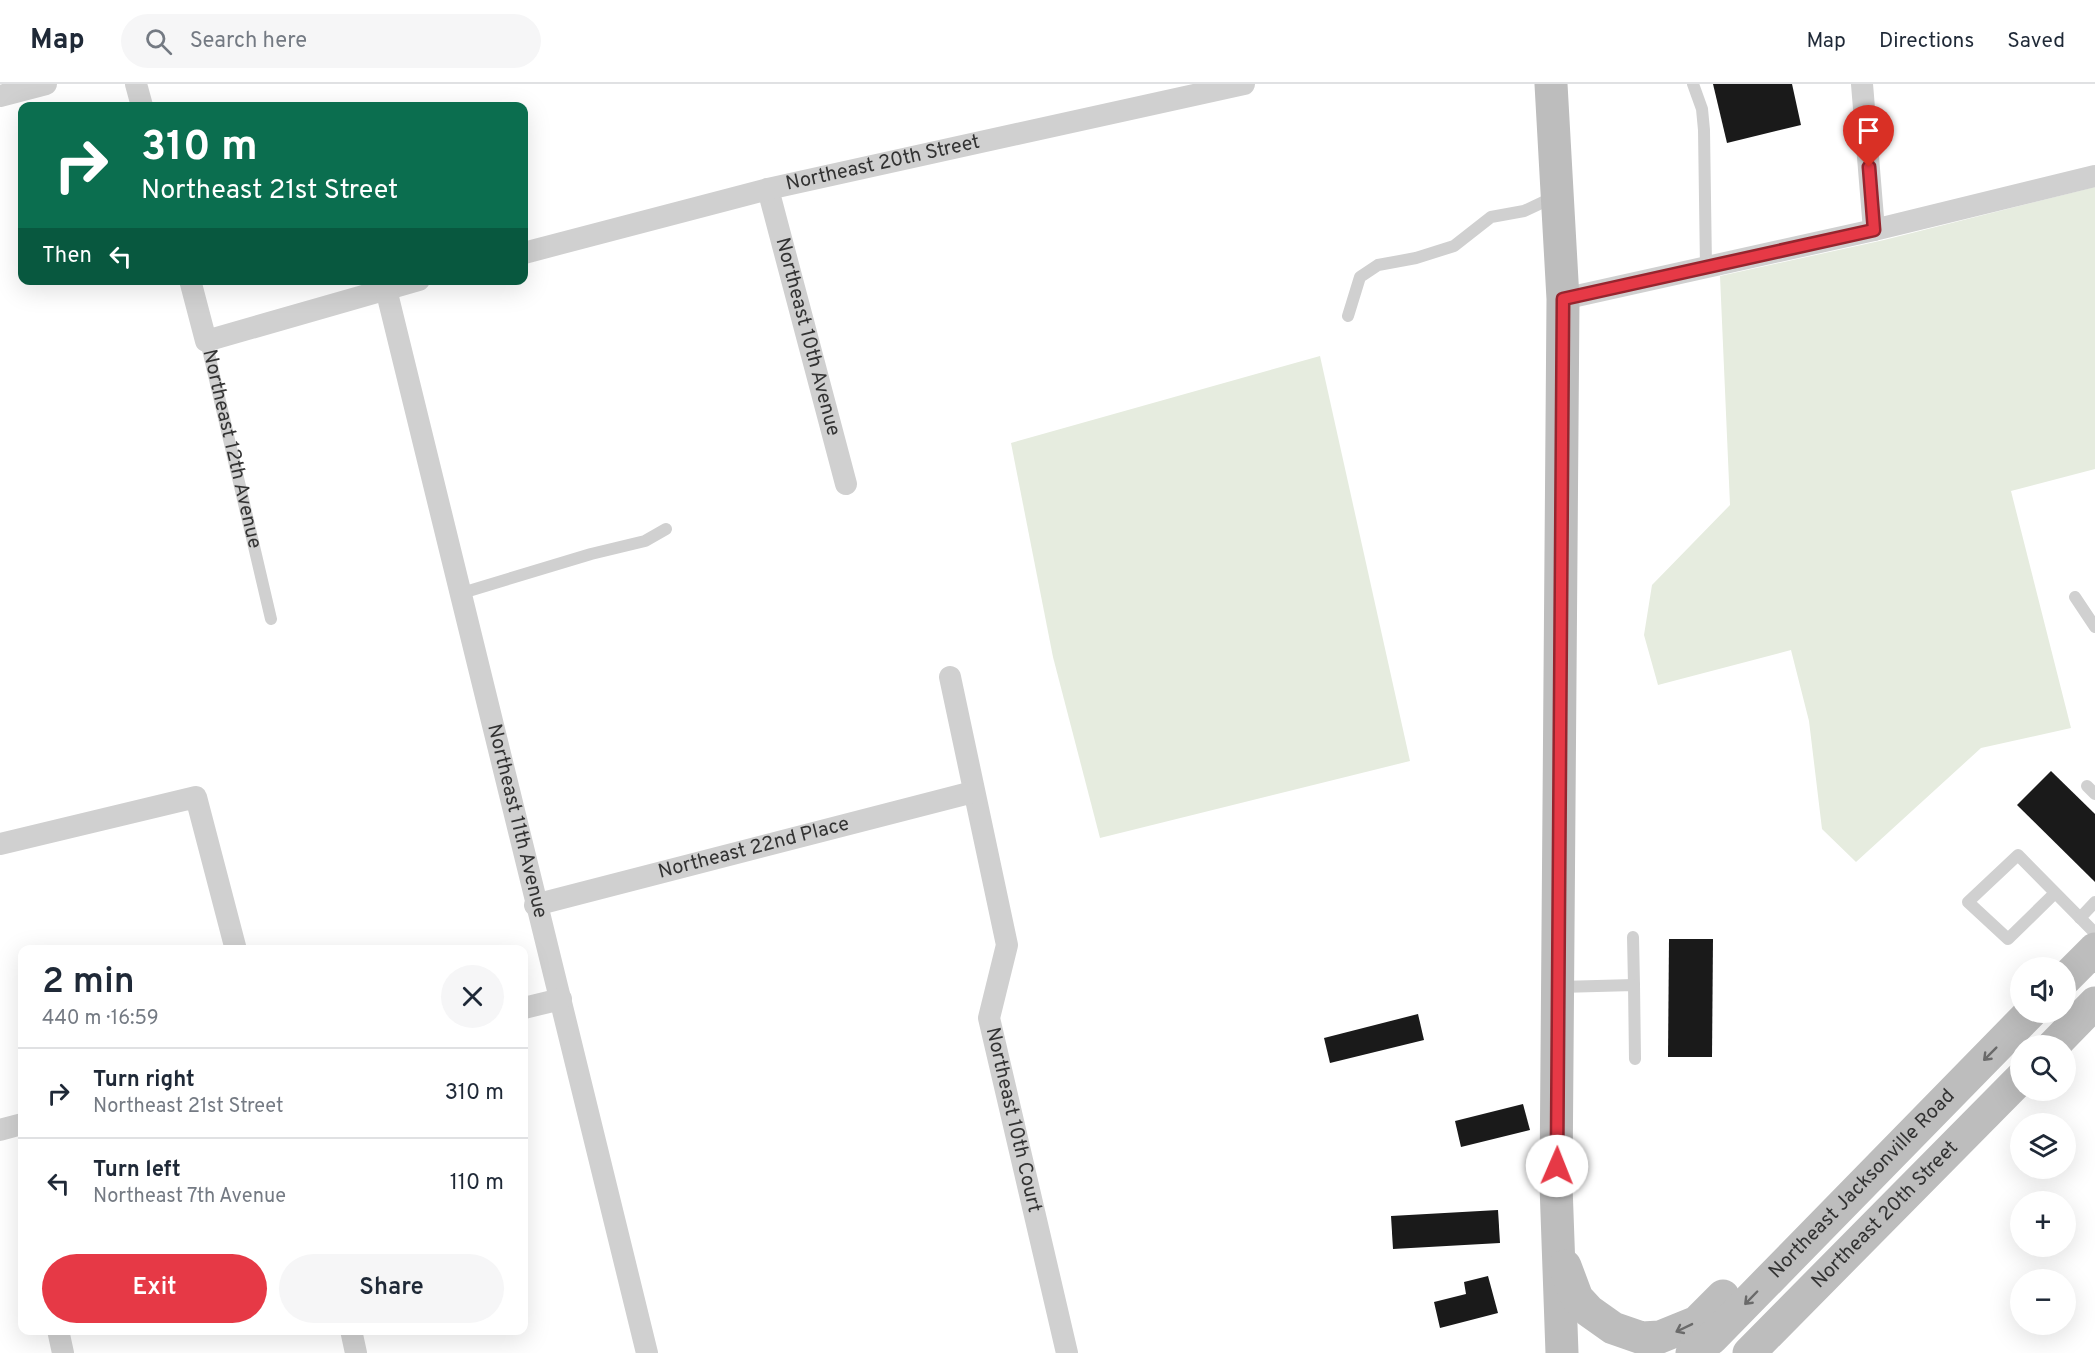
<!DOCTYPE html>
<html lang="en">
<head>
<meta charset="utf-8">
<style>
  body { margin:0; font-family:Overpass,sans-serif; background:#f6f6f7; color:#1f2937; height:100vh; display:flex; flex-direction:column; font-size:22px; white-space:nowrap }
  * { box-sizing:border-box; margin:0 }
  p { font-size:20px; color:#747a83 }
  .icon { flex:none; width:33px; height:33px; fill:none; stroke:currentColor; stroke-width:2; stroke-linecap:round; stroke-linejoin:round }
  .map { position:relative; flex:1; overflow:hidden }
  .sheet { position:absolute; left:18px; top:861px; width:510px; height:390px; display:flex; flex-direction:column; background:#fff; border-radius:12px; box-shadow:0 6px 24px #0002 }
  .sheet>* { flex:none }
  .top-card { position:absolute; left:18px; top:18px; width:510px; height:183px; border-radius:12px; box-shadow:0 6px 24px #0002; background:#0b6e4f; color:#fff; overflow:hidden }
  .fabs { position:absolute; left:2010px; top:873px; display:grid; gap:12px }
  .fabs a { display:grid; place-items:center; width:66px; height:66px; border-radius:50%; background:#fff; box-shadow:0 6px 24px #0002; font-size:30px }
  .pin { position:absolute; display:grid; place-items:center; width:51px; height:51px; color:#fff; margin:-62px -26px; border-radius:50% 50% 50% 0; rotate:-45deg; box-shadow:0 0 6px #0007 }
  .pin .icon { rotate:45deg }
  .me { position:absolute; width:66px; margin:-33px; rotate:1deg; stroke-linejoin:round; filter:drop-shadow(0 0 4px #0008) }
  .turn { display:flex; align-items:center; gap:21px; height:126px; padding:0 24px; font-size:27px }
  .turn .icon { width:78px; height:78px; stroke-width:2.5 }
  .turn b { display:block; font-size:42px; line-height:51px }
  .then { display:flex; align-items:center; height:57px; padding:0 24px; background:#0003; gap:12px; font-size:22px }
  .round { display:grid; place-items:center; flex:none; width:63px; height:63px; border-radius:32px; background:#f6f6f7 }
  .summary { display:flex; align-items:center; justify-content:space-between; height:102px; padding:0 24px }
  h1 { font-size:36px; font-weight:600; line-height:45px }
  .primary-button { display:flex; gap:12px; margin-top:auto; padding:12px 24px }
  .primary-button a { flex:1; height:69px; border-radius:36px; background:#e63946; color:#fff; font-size:24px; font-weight:600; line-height:69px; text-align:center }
  .primary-button a+a { background:#f6f6f7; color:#1f2937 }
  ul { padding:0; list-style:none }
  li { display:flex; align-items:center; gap:18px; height:90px; padding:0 24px; border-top:2px solid #e0e1e3 }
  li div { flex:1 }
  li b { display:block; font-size:22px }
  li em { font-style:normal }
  header { display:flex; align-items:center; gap:36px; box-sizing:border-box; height:84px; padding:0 30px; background:#fff; border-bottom:2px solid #e0e1e3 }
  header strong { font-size:28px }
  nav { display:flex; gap:33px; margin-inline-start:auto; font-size:21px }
  .search { width:420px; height:54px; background:#f6f6f7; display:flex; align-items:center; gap:15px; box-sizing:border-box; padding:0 21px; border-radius:33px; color:#747a83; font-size:22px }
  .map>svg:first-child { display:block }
  .green { fill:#e6ecdf }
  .building { fill:#1a1a1a }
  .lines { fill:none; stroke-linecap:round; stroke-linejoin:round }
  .lane { stroke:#d0d0d0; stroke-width:12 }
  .street { stroke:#d0d0d0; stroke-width:22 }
  .secondary { stroke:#bdbdbd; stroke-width:33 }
  .oneway { stroke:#6a6a6a }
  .route-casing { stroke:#96252e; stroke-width:15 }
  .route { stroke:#e63946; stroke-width:10 }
  .labels { text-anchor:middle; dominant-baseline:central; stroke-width:6; stroke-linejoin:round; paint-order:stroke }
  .street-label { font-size:20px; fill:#333; stroke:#fff }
</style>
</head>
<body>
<header>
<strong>Map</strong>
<div class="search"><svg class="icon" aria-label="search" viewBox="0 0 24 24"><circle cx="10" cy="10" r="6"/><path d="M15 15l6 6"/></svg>Search here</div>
<nav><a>Map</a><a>Directions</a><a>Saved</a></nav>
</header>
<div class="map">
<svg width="2095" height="1269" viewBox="0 0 2095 1269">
  <rect width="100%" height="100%" fill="#fff"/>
  <!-- green -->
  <g class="green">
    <path d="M2095,103V385L2011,407L2071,644L1981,664L1856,778L1822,745L1809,637L1791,566L1658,601L1644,551L1652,501L1730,421L1720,192L1884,156Z"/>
    <path d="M1320,272L1410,677L1100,754L1053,573L1011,359Z"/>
  </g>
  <!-- building -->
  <g class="building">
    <path d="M1713,0H1792L1801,41L1727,59Z"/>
    <path d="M2051,687L2095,730V798L2017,721Z"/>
    <path d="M1669,855H1713L1712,973H1668Z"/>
    <path d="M1418,930L1424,956L1330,979L1324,954Z"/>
    <path d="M1523,1020L1530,1046L1461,1063L1455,1037Z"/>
    <path d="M1498,1126L1500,1159L1393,1165L1391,1132Z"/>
    <path d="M1488,1192L1498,1229L1440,1244L1434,1218L1466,1210L1464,1198Z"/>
  </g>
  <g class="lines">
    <!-- lane -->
    <g class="lane">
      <path d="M1693,0L1702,25L1704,46L1706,183"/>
      <path d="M1348,232L1360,193L1378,181L1416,174L1454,162L1491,133L1524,127L1554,113"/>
      <path id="s1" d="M206,257L271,535"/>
      <path d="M462,509L591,470L645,457L666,445"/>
      <path d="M2075,513L2095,543"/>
      <path d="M2087,702L2095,710"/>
      <path d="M2055,809L2008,855L1968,818L2018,771L2095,849"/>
      <path d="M2080,834L2095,818"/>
      <path d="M1633,853L1634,901"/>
      <path d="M1560,903L1634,901L1635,975"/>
    </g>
    <!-- street -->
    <g class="street">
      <path d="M136,0L142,22"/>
      <path d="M1862,0L1874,146"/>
      <path d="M0,12L46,0"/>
      <path id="s2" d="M768,105L846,400"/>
      <path id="s3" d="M524,169L768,105L1244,0"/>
      <path d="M190,196L206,257L419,196"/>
      <path id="s4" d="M386,205L647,1269"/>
      <path d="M1563,215L1874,146L2095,92"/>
      <path id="s5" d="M950,593L1007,861L989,934L1067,1269"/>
      <path d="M0,760L196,713L236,866"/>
      <path id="s6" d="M535,821L973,708"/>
      <path d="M524,924L561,915"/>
      <path d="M0,1046L22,1040"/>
      <path d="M58,1246L63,1269"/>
      <path d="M351,1246L356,1269"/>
    </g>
    <!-- secondary -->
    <g class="secondary">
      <path d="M1551,0L1563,215L1556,1101L1562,1269"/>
      <path d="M2066,894L2095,865"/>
      <path d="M2053,962L2095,919"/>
      <path d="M1565,1182L1577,1214L1589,1227L1613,1244L1642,1254L1660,1253L1697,1238L1723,1212"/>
      <path id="s7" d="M1692,1269L1712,1254L2031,928"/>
      <path id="s8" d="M1749,1269L2020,995"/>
    </g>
  </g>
  <!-- one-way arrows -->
  <defs><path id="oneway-shaft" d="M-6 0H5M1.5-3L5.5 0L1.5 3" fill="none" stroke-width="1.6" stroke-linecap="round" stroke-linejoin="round" transform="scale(1.5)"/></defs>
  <g class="oneway">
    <use href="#oneway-shaft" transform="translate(1990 970) rotate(135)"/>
    <use href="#oneway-shaft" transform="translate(1751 1214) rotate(134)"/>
    <use href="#oneway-shaft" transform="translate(1684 1244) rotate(154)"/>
  </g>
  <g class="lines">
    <defs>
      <path id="route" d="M1557,1082L1563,215L1874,146L1869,83"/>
    </defs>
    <!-- route casing -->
    <use href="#route" class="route-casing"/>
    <!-- route -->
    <use href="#route" class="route"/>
  </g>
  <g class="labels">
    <!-- street labels -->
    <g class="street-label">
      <text stroke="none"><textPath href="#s3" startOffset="370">Northeast 20th Street</textPath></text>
      <text stroke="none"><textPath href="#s2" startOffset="153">Northeast 10th Avenue</textPath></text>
      <text stroke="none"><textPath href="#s1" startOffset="111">Northeast 12th Avenue</textPath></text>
      <text stroke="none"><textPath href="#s4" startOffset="548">Northeast 11th Avenue</textPath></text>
      <text stroke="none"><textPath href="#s6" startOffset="226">Northeast 22nd Place</textPath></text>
      <text stroke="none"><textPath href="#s5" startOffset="454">Northeast 10th Court</textPath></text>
      <text stroke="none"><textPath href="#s7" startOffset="240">Northeast Jacksonville Road</textPath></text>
      <text stroke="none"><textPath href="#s8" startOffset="194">Northeast 20th Street</textPath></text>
    </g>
  </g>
</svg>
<div class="fabs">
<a><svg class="icon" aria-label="sound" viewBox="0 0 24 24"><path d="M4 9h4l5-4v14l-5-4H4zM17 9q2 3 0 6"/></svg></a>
<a><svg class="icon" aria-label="search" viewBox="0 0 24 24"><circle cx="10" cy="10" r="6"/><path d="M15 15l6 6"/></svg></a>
<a><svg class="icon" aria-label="layers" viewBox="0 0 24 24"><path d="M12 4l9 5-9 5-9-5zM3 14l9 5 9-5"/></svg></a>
<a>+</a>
<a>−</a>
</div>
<div class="pin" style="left:1869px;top:83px;background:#d93025"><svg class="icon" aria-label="arrive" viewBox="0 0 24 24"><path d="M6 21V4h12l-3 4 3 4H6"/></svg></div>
<svg class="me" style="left:1557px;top:1082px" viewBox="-20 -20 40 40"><circle r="19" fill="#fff"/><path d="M0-13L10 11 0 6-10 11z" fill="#e63946"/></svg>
<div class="top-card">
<div class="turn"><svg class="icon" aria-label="right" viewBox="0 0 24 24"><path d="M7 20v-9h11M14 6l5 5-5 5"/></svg><div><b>310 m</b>Northeast 21st Street</div></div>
<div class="then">Then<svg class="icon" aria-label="left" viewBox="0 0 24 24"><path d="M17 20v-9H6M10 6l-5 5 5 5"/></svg></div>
</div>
<section class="sheet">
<div class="summary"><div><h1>2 min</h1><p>440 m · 16:59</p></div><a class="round"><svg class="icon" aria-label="close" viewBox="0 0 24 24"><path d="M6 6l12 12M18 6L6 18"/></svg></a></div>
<ul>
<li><svg class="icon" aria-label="right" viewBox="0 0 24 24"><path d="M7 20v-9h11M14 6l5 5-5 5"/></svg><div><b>Turn right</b><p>Northeast 21st Street</p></div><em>310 m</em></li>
<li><svg class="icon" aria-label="left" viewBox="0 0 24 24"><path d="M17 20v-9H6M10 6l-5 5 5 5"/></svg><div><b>Turn left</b><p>Northeast 7th Avenue</p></div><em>110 m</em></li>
</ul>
<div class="primary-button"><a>Exit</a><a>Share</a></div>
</section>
</div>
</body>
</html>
